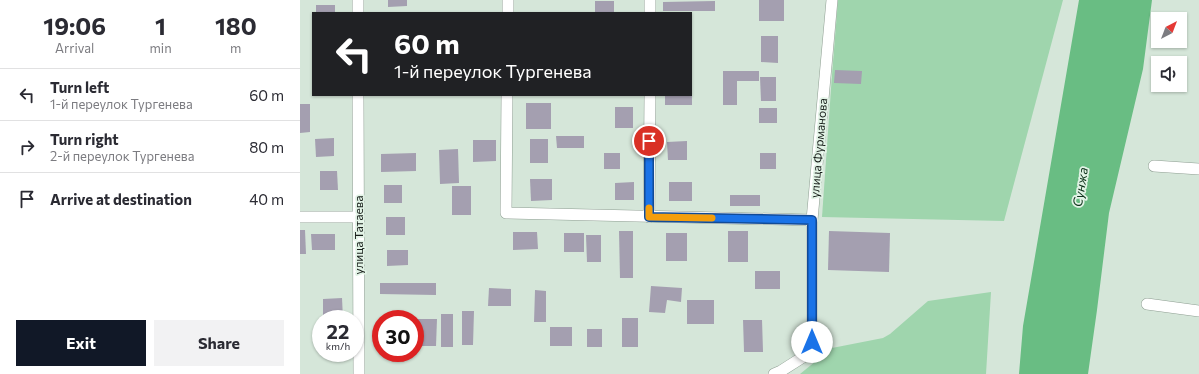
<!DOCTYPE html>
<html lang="en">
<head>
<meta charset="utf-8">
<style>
  body { margin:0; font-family:Commissioner,sans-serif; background:#f2f2f3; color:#2b2b33; height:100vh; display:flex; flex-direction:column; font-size:15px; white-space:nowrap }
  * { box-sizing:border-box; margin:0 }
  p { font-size:13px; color:#7c7c81 }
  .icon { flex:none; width:22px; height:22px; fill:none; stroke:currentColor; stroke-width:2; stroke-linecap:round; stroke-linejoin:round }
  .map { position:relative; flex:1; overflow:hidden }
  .drawer { display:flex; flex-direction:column; background:#fff; width:300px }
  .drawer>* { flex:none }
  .hud { position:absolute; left:12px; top:12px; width:380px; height:84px; border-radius:0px; box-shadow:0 1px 3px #0004; background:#202124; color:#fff; overflow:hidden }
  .needle { width:26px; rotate:42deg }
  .fabs { position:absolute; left:851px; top:12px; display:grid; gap:8px }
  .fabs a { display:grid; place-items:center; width:36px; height:36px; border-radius:0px; background:#fff; box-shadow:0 1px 3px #0004; font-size:20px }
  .speed { position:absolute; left:12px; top:310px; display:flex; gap:8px; font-size:20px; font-weight:700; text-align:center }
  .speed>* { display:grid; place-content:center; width:52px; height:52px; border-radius:50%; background:#fff; box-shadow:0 1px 3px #0004; line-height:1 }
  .speed small { font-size:10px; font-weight:400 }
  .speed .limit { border:6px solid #d22; background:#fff; color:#111 }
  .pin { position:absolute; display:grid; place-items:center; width:34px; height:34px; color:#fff; margin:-17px; border:2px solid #fff; border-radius:50%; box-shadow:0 1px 4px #0007 }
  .me { position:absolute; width:44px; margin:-22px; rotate:0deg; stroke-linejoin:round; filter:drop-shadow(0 0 3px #0008) }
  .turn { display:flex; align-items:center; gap:14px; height:84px; padding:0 16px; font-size:18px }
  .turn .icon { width:52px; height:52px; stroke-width:2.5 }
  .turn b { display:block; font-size:28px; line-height:34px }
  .eta { display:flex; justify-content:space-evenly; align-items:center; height:68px; text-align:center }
  .eta b { font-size:24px; font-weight:700; line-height:28px }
  .button { display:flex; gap:8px; margin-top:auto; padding:8px 16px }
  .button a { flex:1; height:46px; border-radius:0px; background:#111827; color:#fff; font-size:16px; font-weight:700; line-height:46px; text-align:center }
  .button a+a { background:#f2f2f3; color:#2b2b33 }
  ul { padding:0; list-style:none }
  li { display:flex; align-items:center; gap:12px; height:52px; padding:0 16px; border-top:1px solid #e1e1e2 }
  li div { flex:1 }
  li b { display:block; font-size:15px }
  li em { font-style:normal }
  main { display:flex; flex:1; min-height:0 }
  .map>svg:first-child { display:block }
  .green { fill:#9fd5ad }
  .water { fill:#69bd83 }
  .building { fill:#a49fb0 }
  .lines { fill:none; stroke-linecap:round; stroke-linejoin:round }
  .street-casing { stroke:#8e9e92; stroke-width:12 }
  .street { stroke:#fff; stroke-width:11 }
  .route-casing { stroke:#114b97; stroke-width:10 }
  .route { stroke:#1a73e8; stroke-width:7 }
  .slow { stroke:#f59e0b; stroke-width:7 }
  .labels { text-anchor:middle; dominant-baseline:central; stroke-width:3.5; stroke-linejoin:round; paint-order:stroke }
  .street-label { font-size:12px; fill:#181e1a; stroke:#e2f3e6 }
  .water-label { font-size:13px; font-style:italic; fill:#10351d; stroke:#e2f3e6 }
</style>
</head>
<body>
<main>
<section class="drawer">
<div class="eta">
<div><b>19:06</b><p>Arrival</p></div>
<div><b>1</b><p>min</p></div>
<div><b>180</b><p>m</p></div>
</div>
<ul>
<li><svg class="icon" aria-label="left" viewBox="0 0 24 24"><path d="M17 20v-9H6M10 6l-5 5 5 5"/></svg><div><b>Turn left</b><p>1-й переулок Тургенева</p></div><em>60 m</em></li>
<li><svg class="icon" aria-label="right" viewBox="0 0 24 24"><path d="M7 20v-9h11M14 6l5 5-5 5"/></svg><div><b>Turn right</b><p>2-й переулок Тургенева</p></div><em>80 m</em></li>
<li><svg class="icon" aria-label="arrive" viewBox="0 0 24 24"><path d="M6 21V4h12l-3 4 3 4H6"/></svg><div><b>Arrive at destination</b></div><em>40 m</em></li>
</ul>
<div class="button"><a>Exit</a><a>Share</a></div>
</section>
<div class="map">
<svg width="899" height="374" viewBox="0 0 899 374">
  <rect width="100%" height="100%" fill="#d5e6d9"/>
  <!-- green -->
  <g class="green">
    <path d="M538,0H763L704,221L522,217L532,75Z"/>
    <path d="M691,292L686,374H500L532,348L583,338L590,334L628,301Z"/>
  </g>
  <!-- water -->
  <path class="water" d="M779,0H852L843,69L809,213L797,310L788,374H719L723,326Z"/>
  <!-- building -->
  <g class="building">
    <path d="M88,0H107V6L88,7Z"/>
    <rect x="459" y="0" width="25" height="21"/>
    <rect x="295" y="1" width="19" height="12"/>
    <path d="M415,1V11H363V2Z"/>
    <rect x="16" y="5" width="19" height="8"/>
    <path d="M461,36H478V63L461,62Z"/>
    <path d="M535,70L562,71L561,84L534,83Z"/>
    <path d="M423,71H459V81H437V105H423Z"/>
    <path d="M460,77H476V101H461Z"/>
    <rect x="365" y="95" width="27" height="10"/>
    <rect x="226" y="103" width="25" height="26"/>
    <path d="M0,104H10V132L0,133Z"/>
    <rect x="315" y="107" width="18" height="21"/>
    <rect x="459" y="108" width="18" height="15"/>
    <path d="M256,136H284V148H257Z"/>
    <path d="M34,138V156L16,157L15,139Z"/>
    <rect x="230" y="139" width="18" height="24"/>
    <path d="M173,140H196V161L173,162Z"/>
    <path d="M387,141V160H368L367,142Z"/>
    <path d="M158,149L159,183L140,184L139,150Z"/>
    <path d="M116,153V171L81,172V154Z"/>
    <rect x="304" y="153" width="16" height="16"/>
    <rect x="460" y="153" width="16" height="16"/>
    <path d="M20,171H37L38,190H20Z"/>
    <path d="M230,179H252V200L231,201Z"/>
    <path d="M334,182V200H315V183Z"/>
    <rect x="369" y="182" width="23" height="19"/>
    <rect x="84" y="185" width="18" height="18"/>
    <rect x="152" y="186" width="19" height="29"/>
    <rect x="430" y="195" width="30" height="11"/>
    <rect x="86" y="217" width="19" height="18"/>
    <path d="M0,230H5L6,254H0Z"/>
    <path d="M319,231H333V278H320Z"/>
    <rect x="428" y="231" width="20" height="31"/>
    <path d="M529,231L590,233L589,272L528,270Z"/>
    <path d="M213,232H237L238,249L213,250Z"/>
    <rect x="264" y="233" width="20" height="19"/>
    <rect x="366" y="233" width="21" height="28"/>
    <path d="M11,234H35V250H12Z"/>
    <path d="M286,235H301V262H287Z"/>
    <path d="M87,250H108V265L87,266Z"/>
    <rect x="455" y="271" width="25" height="18"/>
    <path d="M80,283H136V295L80,294Z"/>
    <path d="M351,286L382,288L381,302L367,300L365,313L349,312Z"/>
    <path d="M189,288L211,289V306H188Z"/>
    <path d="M235,290L246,291V322H234Z"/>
    <path d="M42,298L43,319H23V299Z"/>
    <rect x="387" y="300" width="27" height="24"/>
    <path d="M162,311H174L173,345H162Z"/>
    <rect x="141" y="314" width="12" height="33"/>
    <rect x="322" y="318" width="16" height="29"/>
    <path d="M115,319H137L136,346H115Z"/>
    <path d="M443,320H462L463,352H444Z"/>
    <rect x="250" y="327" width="22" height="19"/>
    <rect x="287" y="329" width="15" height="18"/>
  </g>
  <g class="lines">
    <defs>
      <g id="street">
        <path d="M58,0V13"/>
        <path d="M208,13V0"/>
        <path d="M350,13V0"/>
        <path d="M58,95L59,374"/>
        <path d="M207,95L206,213L512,220"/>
        <path d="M854,166L899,169"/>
        <path d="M0,217H58"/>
        <path d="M349,217L350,95"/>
        <path d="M847,304L899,311"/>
        <path d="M474,374L481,371L503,357L512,342V220L532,0"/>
      </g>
    </defs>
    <!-- street casing -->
    <use href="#street" class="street-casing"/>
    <!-- street -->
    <use href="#street" class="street"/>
  </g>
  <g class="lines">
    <defs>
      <path id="route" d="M349,141V217L512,220V342"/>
    </defs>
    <!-- route casing -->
    <use href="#route" class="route-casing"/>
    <!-- route -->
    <use href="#route" class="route"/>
    <!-- slow -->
    <path class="slow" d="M349,208V217L412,218"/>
  </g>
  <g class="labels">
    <!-- street labels -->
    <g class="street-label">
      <text transform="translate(518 148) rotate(-85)">улица Фурманова</text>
      <text transform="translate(58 235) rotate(-90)">улица Татаева</text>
    </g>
    <!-- water labels -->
    <g class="water-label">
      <text transform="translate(780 187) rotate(-81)">Сунжа</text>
    </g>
  </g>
</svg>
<div class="fabs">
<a><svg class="needle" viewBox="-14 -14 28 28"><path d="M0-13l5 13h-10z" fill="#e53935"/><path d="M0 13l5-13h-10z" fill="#7c7c81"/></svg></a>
<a><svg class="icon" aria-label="sound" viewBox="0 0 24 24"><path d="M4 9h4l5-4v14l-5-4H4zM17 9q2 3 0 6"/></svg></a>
</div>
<div class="speed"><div>22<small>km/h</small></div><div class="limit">30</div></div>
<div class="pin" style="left:349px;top:141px;background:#d93025"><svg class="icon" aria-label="arrive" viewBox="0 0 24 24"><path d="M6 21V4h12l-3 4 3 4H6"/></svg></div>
<svg class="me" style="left:512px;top:342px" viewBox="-20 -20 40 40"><circle r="19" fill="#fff"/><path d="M0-13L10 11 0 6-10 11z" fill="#1a73e8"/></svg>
<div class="hud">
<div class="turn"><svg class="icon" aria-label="left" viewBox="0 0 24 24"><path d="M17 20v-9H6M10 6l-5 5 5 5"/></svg><div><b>60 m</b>1-й переулок Тургенева</div></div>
</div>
</div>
</main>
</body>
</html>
